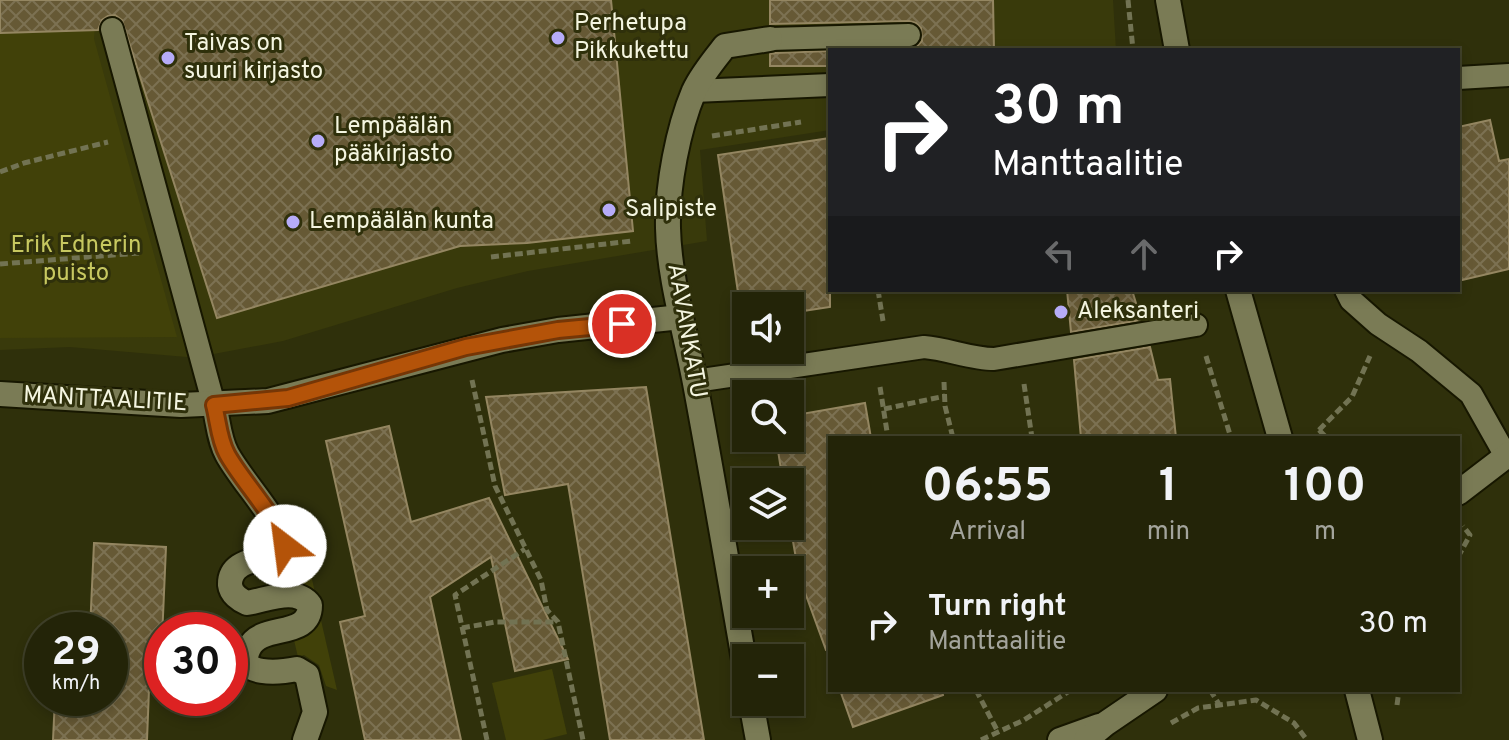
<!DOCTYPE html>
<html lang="en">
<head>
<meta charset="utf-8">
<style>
  body { margin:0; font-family:Overpass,sans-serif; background:#2b2c12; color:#f1f3f6; height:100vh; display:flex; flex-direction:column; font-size:30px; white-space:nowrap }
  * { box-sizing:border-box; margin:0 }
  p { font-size:26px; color:#a3a49c }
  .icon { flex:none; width:44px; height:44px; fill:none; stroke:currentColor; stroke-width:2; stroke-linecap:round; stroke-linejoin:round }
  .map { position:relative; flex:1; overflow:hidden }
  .drawer { position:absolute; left:828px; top:436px; width:632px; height:256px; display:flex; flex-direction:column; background:#232408; border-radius:0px; box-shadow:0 4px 12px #0003,0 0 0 2px #404129 }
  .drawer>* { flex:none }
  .hud { position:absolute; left:828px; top:48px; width:632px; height:244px; border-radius:0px; box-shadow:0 4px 12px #0003,0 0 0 2px #404129; background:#202124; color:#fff; overflow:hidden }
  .buttons { position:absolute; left:732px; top:292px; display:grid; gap:16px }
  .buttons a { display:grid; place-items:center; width:72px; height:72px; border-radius:0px; background:#232408; box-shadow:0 4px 12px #0003,0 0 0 2px #404129; font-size:40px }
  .speed { position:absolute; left:24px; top:612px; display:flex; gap:16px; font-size:40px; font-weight:700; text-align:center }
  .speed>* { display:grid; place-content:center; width:104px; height:104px; border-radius:50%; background:#232408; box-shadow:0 4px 12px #0003,0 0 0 2px #404129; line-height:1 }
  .speed small { font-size:20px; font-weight:400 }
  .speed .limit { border:12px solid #d22; background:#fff; color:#111 }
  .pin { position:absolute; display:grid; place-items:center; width:68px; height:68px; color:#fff; margin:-34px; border:4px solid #fff; border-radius:50%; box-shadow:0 2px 8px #0007 }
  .me { position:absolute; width:88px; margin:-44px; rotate:330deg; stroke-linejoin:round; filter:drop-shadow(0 0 6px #0008) }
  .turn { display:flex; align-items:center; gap:28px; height:168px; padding:0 32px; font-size:36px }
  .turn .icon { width:104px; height:104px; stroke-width:2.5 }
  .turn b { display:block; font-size:56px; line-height:68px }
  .lanes { display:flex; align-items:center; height:76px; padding:0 32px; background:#0003; justify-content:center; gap:40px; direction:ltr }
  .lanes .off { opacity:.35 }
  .eta { display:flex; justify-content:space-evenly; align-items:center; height:136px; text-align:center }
  .eta b { font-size:48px; font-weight:700; line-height:56px }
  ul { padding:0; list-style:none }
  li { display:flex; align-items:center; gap:24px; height:104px; padding:0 32px }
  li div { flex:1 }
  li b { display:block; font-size:30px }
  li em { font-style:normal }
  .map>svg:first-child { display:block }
  .built { fill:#393a0b }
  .green { fill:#414109 }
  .building { fill:url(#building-cross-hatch); stroke:#948661; stroke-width:2 }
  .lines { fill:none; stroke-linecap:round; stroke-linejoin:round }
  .lane-casing { stroke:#171700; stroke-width:26 }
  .street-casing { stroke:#171700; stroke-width:28 }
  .path { stroke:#727353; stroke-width:5; stroke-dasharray:8 4; stroke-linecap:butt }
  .lane { stroke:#7a7b55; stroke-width:22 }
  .street { stroke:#7a7b55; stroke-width:24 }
  .route-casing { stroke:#753606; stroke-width:20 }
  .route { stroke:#b45309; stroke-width:14 }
  .poi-dot { fill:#b6acf8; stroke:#2f300b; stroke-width:3 }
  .labels { text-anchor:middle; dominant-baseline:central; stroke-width:6; stroke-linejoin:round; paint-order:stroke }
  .poi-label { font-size:24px; fill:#f4f5e0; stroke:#2f300b; text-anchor:start }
  .park-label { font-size:24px; fill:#c7c860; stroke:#2f300b }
  .street-label { font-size:24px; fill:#f4f5e0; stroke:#2f300b }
</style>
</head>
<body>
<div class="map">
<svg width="1509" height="740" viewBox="0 0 1509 740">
  <defs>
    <pattern id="building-cross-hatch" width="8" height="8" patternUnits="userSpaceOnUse" patternTransform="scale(2)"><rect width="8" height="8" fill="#665935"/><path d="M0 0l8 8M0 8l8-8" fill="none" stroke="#7c7152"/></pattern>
  </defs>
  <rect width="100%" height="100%" fill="#2f300b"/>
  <!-- built -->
  <path class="built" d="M0,0H1113L1116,50H830V130L700,150L707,241L528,271L457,288L283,341L203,356L187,357L70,347L0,350Z"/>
  <!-- green -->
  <g class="green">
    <path d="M0,0H97L94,39L177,337L0,338Z"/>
    <path d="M299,519L315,593L302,584L281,585L278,565C299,556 295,539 291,520Z"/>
    <path d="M320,616L337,690L326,686L319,665L304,655L298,657L293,636L308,632Z"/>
    <path d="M552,669L567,734L543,740H506L492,683Z"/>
  </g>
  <!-- building -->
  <g class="building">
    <path d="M0,0H611L633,231L527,243L460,246L217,318L122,20L115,15L108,16L102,20L98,30L0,33Z"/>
    <path d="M770,0H993L994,50H874L916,47L922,41L921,28L916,23L909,21L770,24Z"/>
    <path d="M830,51V66H770V54L775,53Z"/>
    <path d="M1490,120L1499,161L1509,159V269L1458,281V127Z"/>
    <path d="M830,138V307L790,313V306H746V319L742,320L718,155Z"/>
    <path d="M1067,290H1132L1141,320L1071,332Z"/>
    <path d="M1150,347L1158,380L1170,379L1176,438H1081L1074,360Z"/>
    <path d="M646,387L704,740H610L568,484L505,495L486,397Z"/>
    <path d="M865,403L871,438H830V650H826L799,576L790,524V482H783L776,438H790V416Z"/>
    <path d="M389,426L411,522L489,498L568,659L515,671L491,557L430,597L461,740H365L340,622L365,616L326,441Z"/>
    <path d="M94,543L166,547L162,639H151L147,740H53L55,698H110V630H90Z"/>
    <path d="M840,690H942L943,695L853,727Z"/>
  </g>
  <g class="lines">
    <defs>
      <g id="lane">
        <path d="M112,29L214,405"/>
        <path d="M770,39L909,35"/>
        <path d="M1458,78L1509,75"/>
        <path d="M694,91L830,85"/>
        <path d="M1346,290L1351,300L1378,324L1419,351L1471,394L1506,456"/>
        <path d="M695,381L924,347C948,349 971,359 994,359L1196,325"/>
      </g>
      <g id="street">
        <path d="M1168,0L1177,50"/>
        <path d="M1238,290L1280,438"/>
        <path d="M0,394L181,405L268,401L502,340L558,330L681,317"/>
        <path d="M214,405C218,420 219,440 227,454C241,480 280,521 285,546C273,562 229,555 230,585C231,594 240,600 247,603C267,600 296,586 310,605C310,640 261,622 249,648C234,678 282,672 297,669L307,675L315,712L305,740"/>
        <path d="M1458,493L1509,454"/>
        <path d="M746,671C729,575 713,479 695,383C686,334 669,278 668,228C667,186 678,129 694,91C702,74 714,60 725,46L770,39"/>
        <path d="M1357,690L1370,740"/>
        <path d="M751,702L758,740"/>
        <path d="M1060,740L1099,726"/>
        <path d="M1086,740L1105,724L1155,690"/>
      </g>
    </defs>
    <!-- lane casing -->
    <use href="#lane" class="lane-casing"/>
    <!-- street casing -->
    <use href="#street" class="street-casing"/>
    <!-- path -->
    <g class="path">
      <path d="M1128,0L1133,50"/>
      <path d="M712,136L801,122"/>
      <path d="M0,172L24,163L108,142"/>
      <path d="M491,257L632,241"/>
      <path d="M0,264L139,253"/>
      <path d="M878,290L883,321"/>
      <path d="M1206,356L1231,438"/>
      <path d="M472,380L495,486L541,580L547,610L558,622L583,740"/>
      <path d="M944,382L945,406L953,438"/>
      <path d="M1024,384L1032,438"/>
      <path d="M880,387L888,438"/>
      <path d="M884,409L945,396"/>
      <path d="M1319,430L1352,397L1370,356"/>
      <path d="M1319,430L1327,438"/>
      <path d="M1458,557L1470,535L1463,526"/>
      <path d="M462,628L495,622H557"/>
      <path d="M976,690L998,732"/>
      <path d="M1210,690L1219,704"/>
      <path d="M1397,705L1399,690"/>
      <path d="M1171,723L1198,708L1256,700L1294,723L1307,740"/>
      <path d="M487,740L455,595L525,549"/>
      <path d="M981,740L1024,720L1071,690"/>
    </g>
    <!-- lane -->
    <use href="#lane" class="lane"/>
    <!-- street -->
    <use href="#street" class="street"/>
  </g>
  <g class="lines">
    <defs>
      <path id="route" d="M285,546C280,521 241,480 227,454C219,440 218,420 214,405L288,398L466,347L558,330L622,324"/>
    </defs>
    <!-- route casing -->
    <use href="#route" class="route-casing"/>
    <!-- route -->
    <use href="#route" class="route"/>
  </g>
  <!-- markers -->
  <g class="poi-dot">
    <circle cx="558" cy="38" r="8"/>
    <circle cx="168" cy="58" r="8"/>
    <circle cx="318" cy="141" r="8"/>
    <circle cx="609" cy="210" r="8"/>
    <circle cx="293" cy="222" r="8"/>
    <circle cx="1061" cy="312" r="8"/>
  </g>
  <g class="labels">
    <!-- poi labels -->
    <g class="poi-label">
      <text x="574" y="24">Perhetupa<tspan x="574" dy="28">Pikkukettu</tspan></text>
      <text x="184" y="44">Taivas on<tspan x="184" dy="28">suuri kirjasto</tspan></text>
      <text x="334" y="127">Lempäälän<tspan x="334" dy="28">pääkirjasto</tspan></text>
      <text x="625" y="210">Salipiste</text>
      <text x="309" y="222">Lempäälän kunta</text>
      <text x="1077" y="312">Aleksanteri</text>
    </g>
    <!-- park labels -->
    <g class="park-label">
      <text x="76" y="246">Erik Ednerin<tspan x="76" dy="28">puisto</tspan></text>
    </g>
    <!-- street labels -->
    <g class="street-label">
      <text transform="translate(686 331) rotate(80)">AAVANKATU</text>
      <text transform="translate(105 400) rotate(3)">MANTTAALITIE</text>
    </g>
  </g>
</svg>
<div class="buttons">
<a><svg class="icon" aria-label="sound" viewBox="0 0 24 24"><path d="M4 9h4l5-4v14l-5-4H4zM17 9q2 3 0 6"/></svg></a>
<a><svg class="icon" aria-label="search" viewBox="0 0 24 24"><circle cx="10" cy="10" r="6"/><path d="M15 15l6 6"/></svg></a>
<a><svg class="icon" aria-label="layers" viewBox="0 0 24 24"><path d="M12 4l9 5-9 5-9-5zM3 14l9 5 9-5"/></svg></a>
<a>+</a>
<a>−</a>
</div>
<div class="speed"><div>29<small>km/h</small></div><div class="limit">30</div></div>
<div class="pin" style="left:622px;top:324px;background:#d93025"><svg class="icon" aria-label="arrive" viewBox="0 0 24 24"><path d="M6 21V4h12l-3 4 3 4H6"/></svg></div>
<svg class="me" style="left:285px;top:546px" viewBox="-20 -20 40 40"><circle r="19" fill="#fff"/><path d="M0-13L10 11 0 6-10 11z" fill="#b45309"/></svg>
<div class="hud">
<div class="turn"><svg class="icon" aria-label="right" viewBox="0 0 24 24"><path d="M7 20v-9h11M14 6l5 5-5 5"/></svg><div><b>30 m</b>Manttaalitie</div></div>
<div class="lanes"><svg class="icon off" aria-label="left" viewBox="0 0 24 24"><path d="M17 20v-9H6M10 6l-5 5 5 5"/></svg><svg class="icon off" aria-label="ahead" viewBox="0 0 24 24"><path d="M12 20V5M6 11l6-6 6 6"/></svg><svg class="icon" aria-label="right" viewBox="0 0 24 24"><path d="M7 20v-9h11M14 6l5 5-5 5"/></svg></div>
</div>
<section class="drawer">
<div class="eta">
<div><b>06:55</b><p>Arrival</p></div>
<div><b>1</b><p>min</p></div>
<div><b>100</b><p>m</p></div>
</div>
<ul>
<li><svg class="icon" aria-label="right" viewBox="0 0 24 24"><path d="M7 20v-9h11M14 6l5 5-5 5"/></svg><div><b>Turn right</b><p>Manttaalitie</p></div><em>30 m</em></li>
</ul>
</section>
</div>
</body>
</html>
